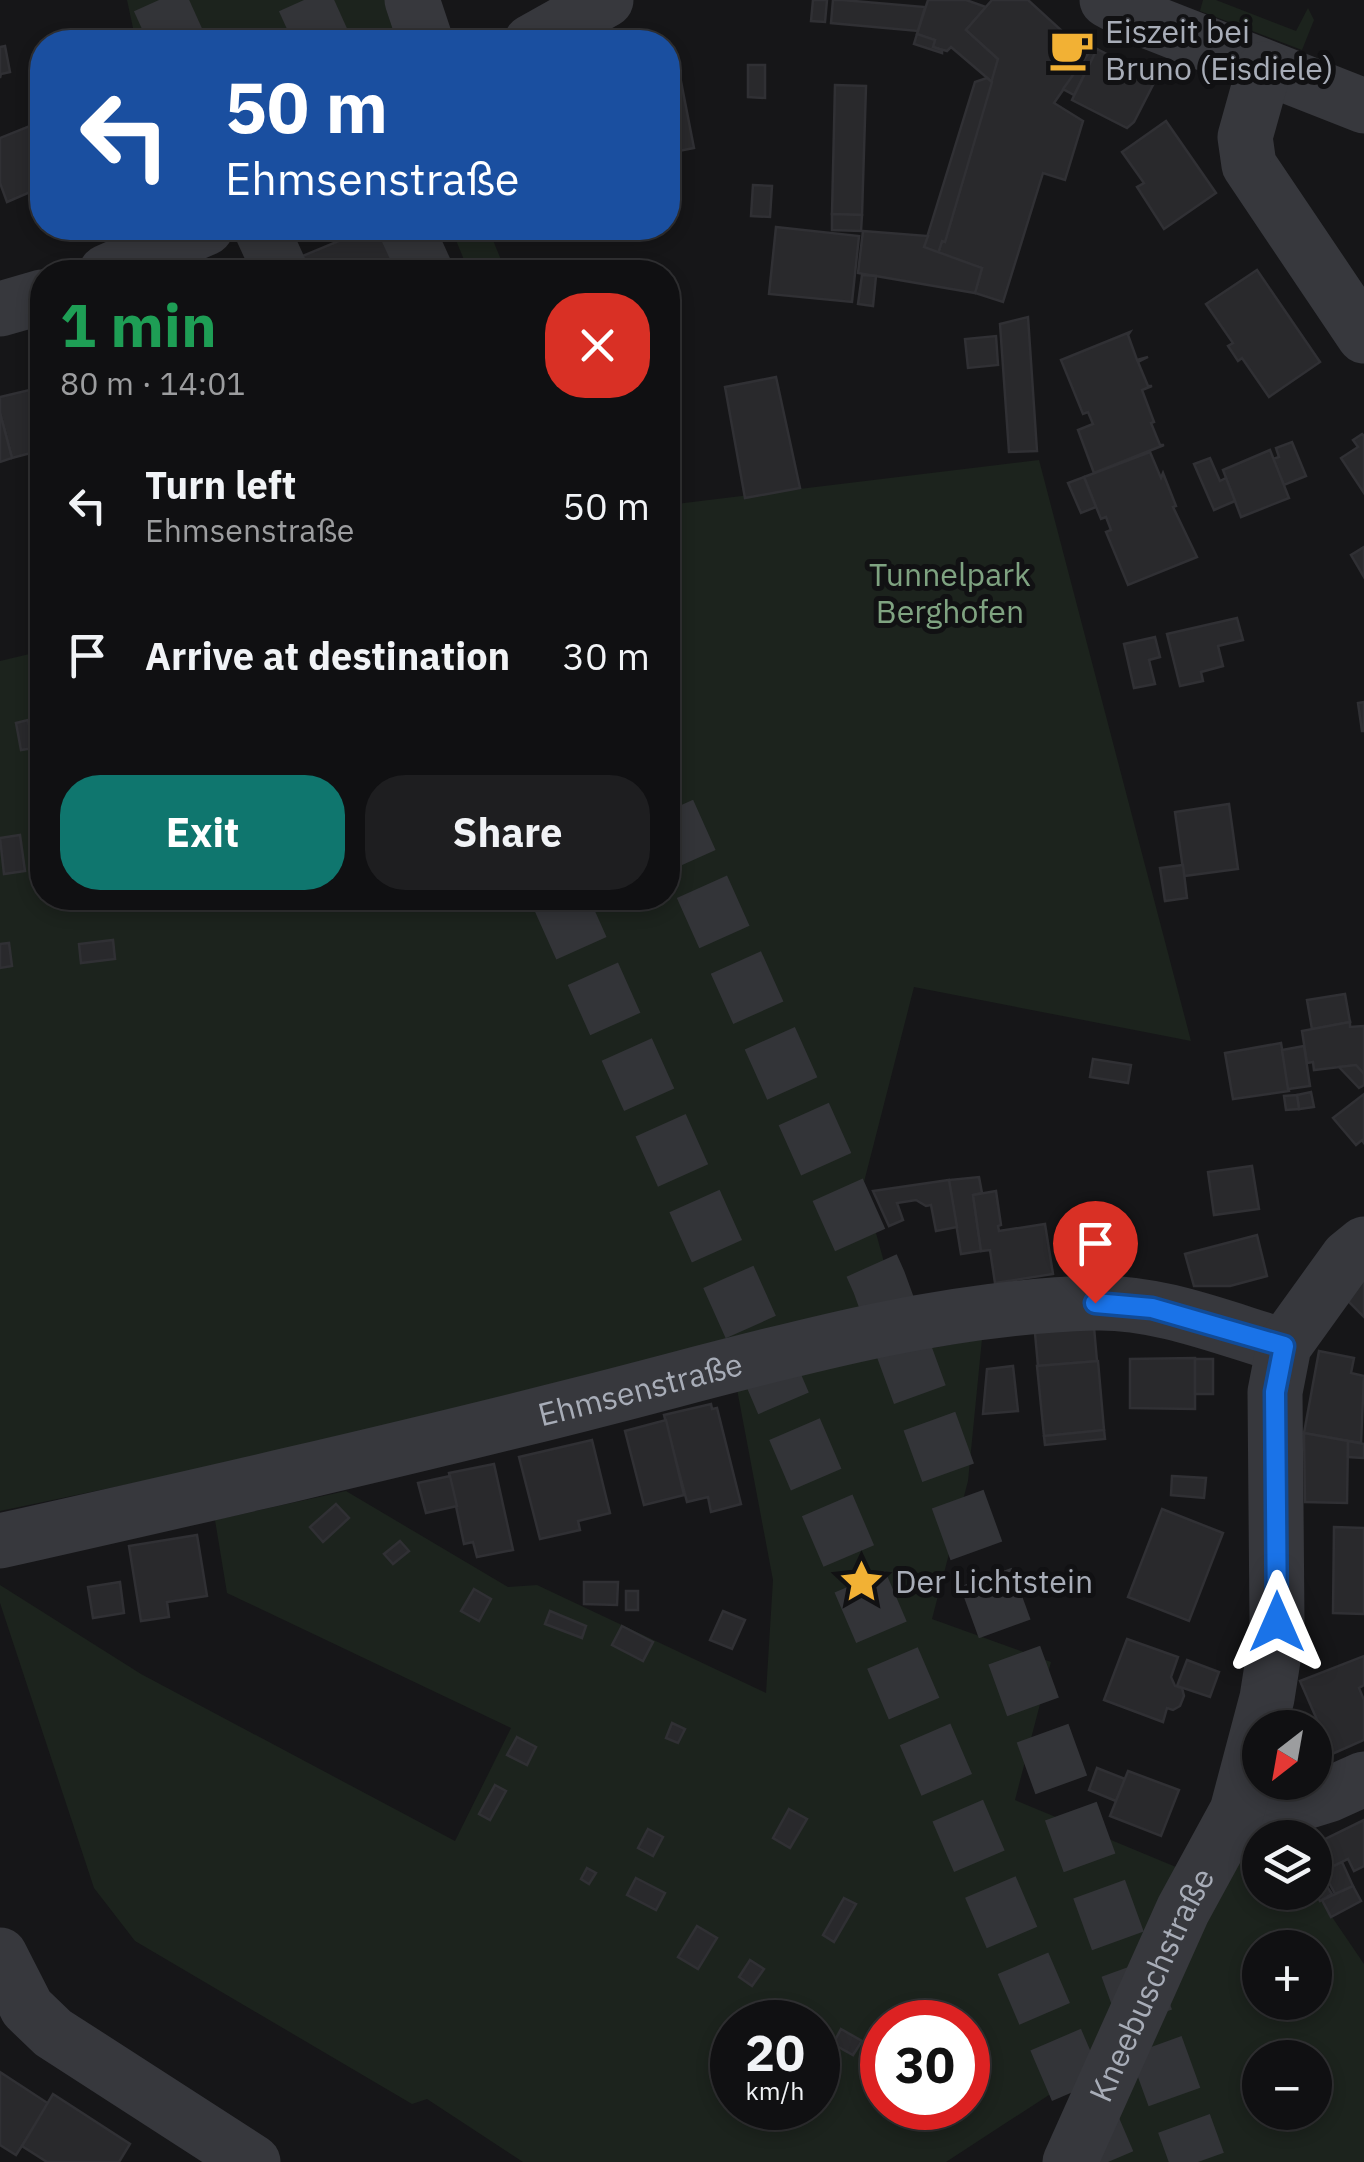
<!DOCTYPE html>
<html lang="en">
<head>
<meta charset="utf-8">
<style>
  body { margin:0; font-family:"IBM Plex Sans",sans-serif; background:#1e1e20; color:#f1f3f6; height:100vh; display:flex; flex-direction:column; font-size:38px; white-space:nowrap }
  * { box-sizing:border-box; margin:0 }
  p { font-size:32px; color:#9c9d9f }
  .icon { flex:none; width:55px; height:55px; fill:none; stroke:currentColor; stroke-width:2; stroke-linecap:round; stroke-linejoin:round }
  .map { position:relative; flex:1; overflow:hidden }
  .panel { position:absolute; left:30px; top:260px; width:650px; height:650px; display:flex; flex-direction:column; background:#101012; border-radius:40px; box-shadow:0 5px 15px #0003,0 0 0 2px #303032 }
  .panel>* { flex:none }
  .hud { position:absolute; left:30px; top:30px; width:650px; height:210px; border-radius:40px; box-shadow:0 5px 15px #0003,0 0 0 2px #303032; background:#1a4fa0; color:#fff; overflow:hidden }
  .needle { width:65px; rotate:211deg }
  .fabs { position:absolute; left:1242px; top:1710px; display:grid; gap:20px }
  .fabs a { display:grid; place-items:center; width:90px; height:90px; border-radius:50%; background:#101012; box-shadow:0 5px 15px #0003,0 0 0 2px #303032; font-size:50px }
  .speed { position:absolute; left:710px; top:2000px; display:flex; gap:20px; font-size:50px; font-weight:700; text-align:center }
  .speed>* { display:grid; place-content:center; width:130px; height:130px; border-radius:50%; background:#101012; box-shadow:0 5px 15px #0003,0 0 0 2px #303032; line-height:1 }
  .speed small { font-size:25px; font-weight:400 }
  .speed .limit { border:15px solid #d22; background:#fff; color:#111 }
  .pin { position:absolute; display:grid; place-items:center; width:85px; height:85px; color:#fff; margin:-102px -42px; border-radius:50% 50% 50% 0; rotate:-45deg; box-shadow:0 0 10px #0007 }
  .pin .icon { rotate:45deg }
  .me { position:absolute; width:110px; margin:-55px; rotate:0deg; stroke-linejoin:round; filter:drop-shadow(0 0 8px #0008) }
  .turn { display:flex; align-items:center; gap:35px; height:210px; padding:0 30px; font-size:45px }
  .turn .icon { width:130px; height:130px; stroke-width:2.5 }
  .turn b { display:block; font-size:70px; line-height:85px }
  .round { display:grid; place-items:center; flex:none; width:105px; height:105px; border-radius:40px; background:#1e1e20 }
  .headline { display:flex; align-items:center; justify-content:space-between; height:170px; padding:0 30px }
  h1 { font-size:60px; font-weight:800; line-height:75px; color:#1e9e55 }
  .cta { display:flex; gap:20px; margin-top:auto; padding:20px 30px }
  .cta a { flex:1; height:115px; border-radius:40px; background:#0f766e; color:#fff; font-size:40px; font-weight:800; line-height:115px; text-align:center }
  .cta a+a { background:#1e1e20; color:#f1f3f6 }
  ul { padding:0; list-style:none }
  li { display:flex; align-items:center; gap:30px; height:150px; padding:0 30px }
  li div { flex:1 }
  li b { display:block; font-size:38px }
  li em { font-style:normal }
  .map>svg:first-child { display:block }
  .green { fill:#1c231d; fill-rule:evenodd }
  .building { fill:#29292c; stroke:#303034; stroke-width:2.5 }
  .lines { fill:none; stroke-linecap:round; stroke-linejoin:round }
  .highway-tunnel { stroke:#333438; stroke-width:55; stroke-dasharray:55 28; stroke-linecap:butt }
  .minor { stroke:#37383d; stroke-width:55 }
  .route-casing { stroke:#114b97; stroke-width:25 }
  .route { stroke:#1a73e8; stroke-width:18 }
  .labels { text-anchor:middle; dominant-baseline:central; stroke-width:10; stroke-linejoin:round; paint-order:stroke }
  .poi-label { font-size:32px; fill:#a8adb8; stroke:#111113; text-anchor:start }
  .park-label { font-size:32px; fill:#7fa381; stroke:#111113 }
  .street-label { font-size:32px; fill:#a8adb8; stroke:#111113 }
</style>
</head>
<body>
<div class="map">
<svg width="1364" height="2162" viewBox="0 0 1364 2162">
  <rect width="100%" height="100%" fill="#161618"/>
  <!-- green -->
  <g class="green">
    <path d="M127,0H407L419,42H136Z"/>
    <path d="M1203,0H1216L1296,31L1308,8L1314,20L1302,50L1200,11Z"/>
    <path d="M451,228H488L506,272H469Z"/>
    <path d="M1039,460L1191,1041L914,987L863,1186L900,1320L776,1349L0,1511V661L42,651V898H668V505Z"/>
    <path d="M982,1339L968,1481L932,1619L1051,1662L1015,1800L1176,1867L1225,1844L1260,1850V1892H1315L1364,1964V2162H1070L1118,2050L946,2162H523L427,2099L412,2104L135,1941L94,1888L0,1603V1585L141,1674L455,1841L511,1728L227,1593L215,1520L346,1491L508,1587L537,1585L766,1693L773,1580L736,1384ZM1260,1948H1315V2002H1260ZM732,2022H818V2108H732ZM882,2022H968V2108H882ZM1260,2058H1315V2112H1260Z"/>
  </g>
  <!-- building -->
  <g class="building">
    <path d="M813,0H827L825,22L811,21Z"/>
    <path d="M833,0H842L925,7L918,31L831,23Z"/>
    <path d="M928,0H966L986,7L966,30L998,59L992,82L951,47L947,51L933,47L935,40L917,34Z"/>
    <path d="M992,0H1028L1063,32L1093,47L1054,103L1083,121L1065,180L1043,173L1003,302L975,293L982,268L938,254L942,241L945,242L998,59L966,30Z"/>
    <path d="M917,34L935,40L933,47L942,50V53L914,44Z"/>
    <path d="M5,46L10,72L1,74L0,78V47Z"/>
    <path d="M1093,47L1097,49L1074,95L1063,89Z"/>
    <path d="M1097,49L1156,79L1134,122L1127,128L1072,100Z"/>
    <path d="M677,61L694,148L668,153V63Z"/>
    <path d="M748,65H765V98L748,97Z"/>
    <path d="M987,78L992,82L945,242L942,241L938,254L924,247L975,82Z"/>
    <path d="M835,85L866,86L862,215L832,214Z"/>
    <path d="M42,121V187L7,202L0,183V138Z"/>
    <path d="M1166,121L1216,193L1164,229L1137,187L1144,183L1122,152Z"/>
    <path d="M753,185L772,186L770,217L751,216Z"/>
    <path d="M832,214L862,215L861,231L832,230Z"/>
    <path d="M776,227L859,236L852,302L769,294Z"/>
    <path d="M370,228H390L409,272H298L293,260Z"/>
    <path d="M417,228H439L443,237L424,244Z"/>
    <path d="M863,231L928,236L924,247L982,268L975,293L858,273Z"/>
    <path d="M1257,270L1320,362L1269,397L1242,358L1238,361L1228,346L1233,343L1206,304Z"/>
    <path d="M862,275L876,276L873,306L858,304Z"/>
    <path d="M1028,317L1037,451L1009,452L1000,324Z"/>
    <path d="M1130,332L1128,335L1137,360L1148,357L1138,362L1148,386H1152L1142,390L1154,422L1151,423L1160,445H1164L1094,473L1078,430L1093,424L1088,412L1083,414L1061,360Z"/>
    <path d="M996,336L998,365L968,368L965,339Z"/>
    <path d="M776,377L800,488L745,498L725,387Z"/>
    <path d="M42,387V450L12,458L0,413V397Z"/>
    <path d="M0,413L12,458L0,462Z"/>
    <path d="M1362,434L1364,436V493L1341,458L1358,447L1353,440Z"/>
    <path d="M1292,442L1306,476L1284,485L1273,459L1279,457L1276,448Z"/>
    <path d="M1270,450L1289,498L1241,517L1223,470Z"/>
    <path d="M1150,452L1161,478L1163,473L1176,506L1173,507L1197,557L1128,585L1106,532L1111,530L1106,517L1101,519L1084,477Z"/>
    <path d="M1210,458L1220,481L1226,478L1235,501L1214,510L1194,464Z"/>
    <path d="M1084,477L1096,507L1081,513L1068,483Z"/>
    <path d="M1364,547V577L1351,555Z"/>
    <path d="M1237,618L1243,640L1218,646L1223,666L1201,672L1203,681L1180,686L1167,634Z"/>
    <path d="M1155,637L1160,657L1149,660L1155,684L1134,688L1124,644Z"/>
    <path d="M1364,702V731H1362L1358,703Z"/>
    <path d="M28,720L34,748L21,750L16,723Z"/>
    <path d="M42,762V794L41,795L36,763Z"/>
    <path d="M1229,804L1238,869L1184,876L1175,812Z"/>
    <path d="M20,835L25,871L4,874L0,838Z"/>
    <path d="M1183,865L1187,898L1165,901L1160,868Z"/>
    <path d="M113,940L115,959L81,963L79,944Z"/>
    <path d="M9,943L12,966L0,968V944Z"/>
    <path d="M1345,994L1350,1022L1312,1029L1307,1000Z"/>
    <path d="M1350,1022V1027L1364,1026V1074L1356,1065L1314,1070L1313,1062L1307,1063L1302,1031Z"/>
    <path d="M1281,1043L1289,1091L1233,1099L1225,1053Z"/>
    <path d="M1304,1046L1310,1086L1288,1089L1282,1050Z"/>
    <path d="M1093,1059L1131,1065L1128,1083L1090,1077Z"/>
    <path d="M1356,1065L1364,1074V1085L1359,1088L1339,1067Z"/>
    <path d="M1311,1092L1314,1107L1299,1109L1297,1095Z"/>
    <path d="M1364,1094V1143L1362,1140L1356,1145L1333,1118Z"/>
    <path d="M1297,1095L1299,1109L1286,1110L1284,1096Z"/>
    <path d="M1252,1166L1259,1209L1214,1215L1208,1172Z"/>
    <path d="M979,1177L982,1193L973,1195L981,1251L961,1254L949,1180Z"/>
    <path d="M949,1180L957,1227L936,1231L931,1205L926,1206L916,1200L897,1203L903,1220L889,1226L873,1191Z"/>
    <path d="M996,1191L1001,1225L998,1226L999,1231L1045,1224L1053,1274L995,1283L990,1250L981,1251L973,1195Z"/>
    <path d="M1257,1235L1267,1276L1230,1286H1194L1185,1254Z"/>
    <path d="M1364,1280V1317L1346,1299Z"/>
    <path d="M1093,1316L1097,1361L1038,1366L1034,1322Z"/>
    <path d="M1319,1351L1354,1358L1351,1373L1364,1376L1361,1443L1304,1433Z"/>
    <path d="M1195,1358V1409L1130,1408V1359Z"/>
    <rect x="1195" y="1359" width="18" height="35"/>
    <path d="M1098,1361L1104,1430L1044,1436L1037,1366Z"/>
    <path d="M1013,1366L1018,1411L983,1414L987,1369Z"/>
    <path d="M711,1404L712,1409L717,1408L741,1504L711,1512L708,1497L687,1502L664,1415Z"/>
    <path d="M666,1420L684,1495L644,1505L625,1431Z"/>
    <path d="M1104,1430L1105,1439L1045,1445L1044,1436Z"/>
    <path d="M1304,1433L1348,1441L1347,1503L1305,1502Z"/>
    <path d="M592,1440L610,1513L578,1521L580,1530L540,1539L519,1457Z"/>
    <path d="M1348,1441L1364,1444V1458L1348,1457Z"/>
    <path d="M494,1464L513,1550L477,1557L473,1542L464,1544L449,1473Z"/>
    <path d="M450,1476L457,1506L426,1513L418,1483Z"/>
    <path d="M1172,1476L1206,1478L1204,1498L1171,1495Z"/>
    <path d="M336,1504L349,1518L323,1542L310,1527Z"/>
    <path d="M1162,1509L1223,1533L1189,1621L1128,1597Z"/>
    <path d="M1334,1527L1364,1528V1614L1333,1613Z"/>
    <path d="M197,1535L207,1596L167,1602L169,1617L141,1621L129,1546Z"/>
    <path d="M400,1541L409,1551L393,1564L384,1554Z"/>
    <path d="M120,1582L124,1613L93,1618L88,1587Z"/>
    <path d="M584,1582H618L617,1605L584,1604Z"/>
    <path d="M474,1589L491,1599L479,1621L461,1611Z"/>
    <rect x="626" y="1591" width="12" height="19"/>
    <path d="M550,1611L586,1626L582,1638L545,1624Z"/>
    <path d="M723,1611L745,1620L732,1649L710,1640Z"/>
    <path d="M622,1626L653,1642L643,1661L612,1645Z"/>
    <path d="M1127,1639L1178,1657L1171,1677L1175,1686L1182,1688L1184,1696L1180,1706L1173,1710L1167,1708L1163,1722L1104,1700Z"/>
    <path d="M1364,1656V1685L1359,1688L1364,1700V1740L1332,1754L1300,1681Z"/>
    <path d="M1187,1660L1219,1672L1210,1697L1177,1686Z"/>
    <path d="M672,1723L685,1729L678,1743L666,1738Z"/>
    <path d="M517,1737L536,1747L527,1765L507,1755Z"/>
    <path d="M1097,1768L1125,1779L1116,1801L1089,1790Z"/>
    <path d="M1128,1771L1179,1790L1161,1836L1110,1816Z"/>
    <path d="M495,1785L506,1791L490,1820L479,1814Z"/>
    <path d="M789,1809L807,1819L790,1848L773,1838Z"/>
    <path d="M1364,1820V1866L1354,1871L1348,1859L1318,1874L1315,1844Z"/>
    <path d="M648,1829L663,1837L653,1856L638,1848Z"/>
    <path d="M1342,1862L1353,1886L1335,1894L1323,1871Z"/>
    <path d="M587,1868L596,1873L589,1884L581,1879Z"/>
    <path d="M1316,1870L1332,1894L1320,1901L1315,1892Z"/>
    <path d="M636,1878L665,1893L656,1910L627,1895Z"/>
    <path d="M1353,1886L1361,1901L1331,1917L1322,1900Z"/>
    <path d="M844,1898L856,1904L834,1942L823,1935Z"/>
    <path d="M697,1926L717,1938L698,1969L678,1957Z"/>
    <path d="M750,1960L764,1969L752,1986L739,1977Z"/>
    <path d="M893,2011L908,2020L906,2022H887Z"/>
    <path d="M841,2029L862,2041L853,2055L833,2044Z"/>
    <path d="M872,2043L882,2049V2069L863,2060Z"/>
    <path d="M0,2072L49,2104L16,2155L0,2145Z"/>
    <path d="M53,2094L130,2144L119,2162H47L22,2146Z"/>
  </g>
  <g class="lines">
    <!-- highway-tunnel -->
    <g class="highway-tunnel">
      <path d="M159,0L178,42"/>
      <path d="M304,0L323,42"/>
      <path d="M261,228L281,272"/>
      <path d="M406,228L426,272"/>
      <path d="M668,811L879,1282L1198,2162"/>
      <path d="M559,898L753,1332L1108,2162"/>
    </g>
    <!-- minor -->
    <g class="minor">
      <path d="M412,0L426,42"/>
      <path d="M1107,0L1140,18L1364,106"/>
      <path d="M531,42L606,0"/>
      <path d="M1264,69L1245,137L1249,165L1364,336"/>
      <path d="M106,272L206,228"/>
      <path d="M0,309L42,297"/>
      <path id="s1" d="M0,1541C195,1497 389,1453 582,1404C749,1362 920,1308 1093,1303C1158,1301 1223,1328 1284,1346"/>
      <path d="M1237,1811L1270,1813L1328,1795L1364,1779"/>
      <path d="M0,1955L27,2008L53,2033L253,2162"/>
      <path id="s2" d="M1070,2162L1183,1910L1237,1811L1267,1698L1273,1660L1277,1622L1275,1392L1284,1346L1348,1257L1364,1244"/>
    </g>
  </g>
  <g class="lines">
    <defs>
      <path id="route" d="M1095,1303L1152,1308L1284,1346L1275,1392L1277,1622"/>
    </defs>
    <!-- route casing -->
    <use href="#route" class="route-casing"/>
    <!-- route -->
    <use href="#route" class="route"/>
  </g>
  <!-- icons -->
  <defs>
    <symbol id="cafe-bare" viewBox="-9 -9 18 18"><path d="M-5.5-4.5H6V0H3Q3 3.5 0 3.5H-2.5Q-5.5 3.5-5.5 0ZM3-3.2v2h1.7v-2ZM-6 4.5H4V6H-6Z" fill="#f2b134" stroke="#111113" stroke-width="2.5" paint-order="stroke"/></symbol>
    <symbol id="sight-bare" viewBox="-9 -9 18 18"><path d="M0-6L1.8-2.2L6-1.7L2.9 1.2L3.7 5.4L0 3.3L-3.7 5.4L-2.9 1.2L-6-1.7L-1.8-2.2Z" fill="#f2b134" stroke="#111113" stroke-width="2.5" paint-order="stroke"/></symbol>
  </defs>
  <g fill-rule="evenodd">
    <use href="#cafe-bare" x="1040" y="18" width="63" height="63"/>
    <use href="#sight-bare" x="830" y="1550" width="63" height="63"/>
  </g>
  <g class="labels">
    <!-- poi labels -->
    <g class="poi-label">
      <text x="1105" y="31">Eiszeit bei<tspan x="1105" dy="37">Bruno (Eisdiele)</tspan></text>
      <text x="895" y="1581">Der Lichtstein</text>
    </g>
    <!-- park labels -->
    <g class="park-label">
      <text x="950" y="574">Tunnelpark<tspan x="950" dy="37">Berghofen</tspan></text>
    </g>
    <!-- street labels -->
    <g class="street-label">
      <text stroke="none"><textPath href="#s1" startOffset="658">Ehmsenstraße</textPath></text>
      <text stroke="none"><textPath href="#s2" startOffset="195">Kneebuschstraße</textPath></text>
    </g>
  </g>
</svg>
<div class="fabs">
<a><svg class="needle" viewBox="-14 -14 28 28"><path d="M0-13l5 13h-10z" fill="#e53935"/><path d="M0 13l5-13h-10z" fill="#9c9d9f"/></svg></a>
<a><svg class="icon" aria-label="layers" viewBox="0 0 24 24"><path d="M12 4l9 5-9 5-9-5zM3 14l9 5 9-5"/></svg></a>
<a>+</a>
<a>−</a>
</div>
<div class="speed"><div>20<small>km/h</small></div><div class="limit">30</div></div>
<div class="pin" style="left:1095px;top:1303px;background:#d93025"><svg class="icon" aria-label="arrive" viewBox="0 0 24 24"><path d="M6 21V4h12l-3 4 3 4H6"/></svg></div>
<svg class="me" style="left:1277px;top:1622px" viewBox="-20 -20 40 40"><path d="M0-17L14 15 0 8-14 15z" fill="#1a73e8" stroke="#fff" stroke-width="4"/></svg>
<div class="hud">
<div class="turn"><svg class="icon" aria-label="left" viewBox="0 0 24 24"><path d="M17 20v-9H6M10 6l-5 5 5 5"/></svg><div><b>50 m</b>Ehmsenstraße</div></div>
</div>
<section class="panel">
<div class="headline"><div><h1>1 min</h1><p>80 m · 14:01</p></div><a class="round" style="background:#d93025;color:#fff"><svg class="icon" aria-label="close" viewBox="0 0 24 24"><path d="M6 6l12 12M18 6L6 18"/></svg></a></div>
<ul>
<li><svg class="icon" aria-label="left" viewBox="0 0 24 24"><path d="M17 20v-9H6M10 6l-5 5 5 5"/></svg><div><b>Turn left</b><p>Ehmsenstraße</p></div><em>50 m</em></li>
<li><svg class="icon" aria-label="arrive" viewBox="0 0 24 24"><path d="M6 21V4h12l-3 4 3 4H6"/></svg><div><b>Arrive at destination</b></div><em>30 m</em></li>
</ul>
<div class="cta"><a>Exit</a><a>Share</a></div>
</section>
</div>
</body>
</html>
